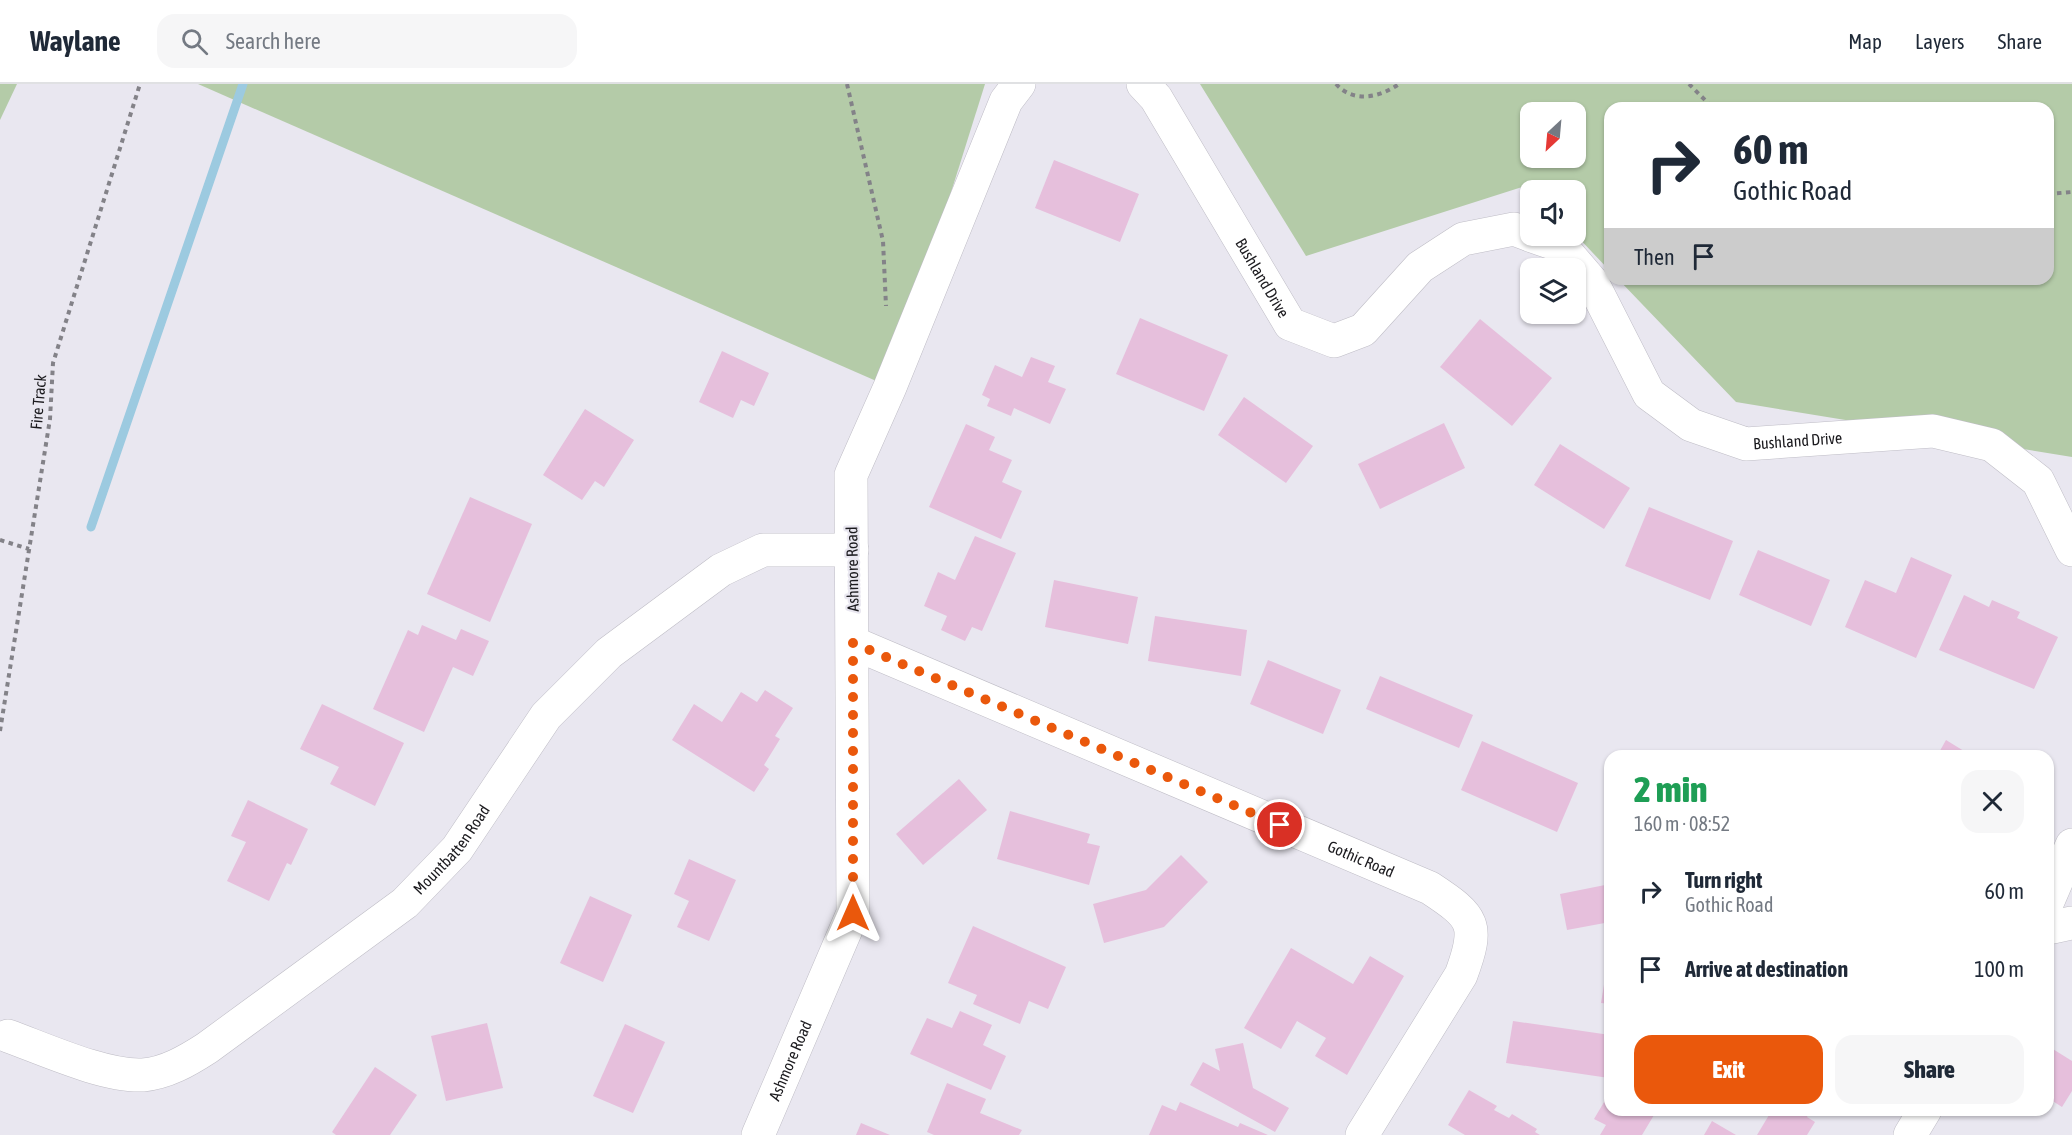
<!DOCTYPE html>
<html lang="en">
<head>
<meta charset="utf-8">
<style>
  body { margin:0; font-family:"Asap Condensed",sans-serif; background:#f6f6f7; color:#1f2937; height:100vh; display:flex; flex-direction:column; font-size:22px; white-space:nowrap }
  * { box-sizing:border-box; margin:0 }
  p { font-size:20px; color:#747a83 }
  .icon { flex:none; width:33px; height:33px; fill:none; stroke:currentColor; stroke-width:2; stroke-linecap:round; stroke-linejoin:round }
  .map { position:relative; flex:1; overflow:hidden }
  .side { position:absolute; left:1604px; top:666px; width:450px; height:366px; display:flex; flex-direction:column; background:#fff; border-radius:18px; box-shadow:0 2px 4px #0004 }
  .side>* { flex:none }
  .hud { position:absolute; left:1604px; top:18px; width:450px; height:183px; border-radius:18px; box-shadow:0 2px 4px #0004; background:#fff; color:#1f2937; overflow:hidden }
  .needle { width:39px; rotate:206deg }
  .controls { position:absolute; left:1520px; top:18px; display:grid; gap:12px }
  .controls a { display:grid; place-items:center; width:66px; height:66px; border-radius:12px; background:#fff; box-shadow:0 2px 4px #0004; font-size:30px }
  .pin { position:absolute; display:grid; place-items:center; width:51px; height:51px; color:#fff; margin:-26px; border:3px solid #fff; border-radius:50%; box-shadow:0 2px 6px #0007 }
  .me { position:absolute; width:66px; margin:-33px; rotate:0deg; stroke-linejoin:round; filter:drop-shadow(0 0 4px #0008) }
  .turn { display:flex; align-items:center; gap:21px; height:126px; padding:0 30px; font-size:27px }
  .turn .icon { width:78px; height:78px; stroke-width:2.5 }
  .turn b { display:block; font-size:42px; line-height:51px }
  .then { display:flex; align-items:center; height:57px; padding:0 30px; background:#0003; gap:12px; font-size:22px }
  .round { display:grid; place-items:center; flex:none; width:63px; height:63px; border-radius:18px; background:#f6f6f7 }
  .headline { display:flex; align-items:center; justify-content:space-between; height:102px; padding:0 30px }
  h1 { font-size:36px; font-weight:800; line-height:45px; color:#1e9e55 }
  .cta { display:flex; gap:12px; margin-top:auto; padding:12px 30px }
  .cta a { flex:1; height:69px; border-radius:18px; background:#ea580c; color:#fff; font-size:24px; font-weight:800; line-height:69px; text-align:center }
  .cta a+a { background:#f6f6f7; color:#1f2937 }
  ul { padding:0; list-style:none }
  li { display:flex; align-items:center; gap:18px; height:78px; padding:0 30px }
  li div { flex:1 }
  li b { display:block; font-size:22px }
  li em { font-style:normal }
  header { display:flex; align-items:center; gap:36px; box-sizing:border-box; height:84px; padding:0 30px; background:#fff; border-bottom:2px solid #e0e1e3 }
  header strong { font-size:28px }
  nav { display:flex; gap:33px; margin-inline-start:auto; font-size:21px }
  .search { width:420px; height:54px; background:#f6f6f7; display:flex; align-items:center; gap:15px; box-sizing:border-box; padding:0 21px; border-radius:18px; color:#747a83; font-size:22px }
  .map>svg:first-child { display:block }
  .green { fill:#b4cba8; fill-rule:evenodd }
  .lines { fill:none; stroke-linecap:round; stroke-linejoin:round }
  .stream { stroke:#9ccae0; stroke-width:9 }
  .building { fill:#e6bfdc }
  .minor-casing { stroke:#bfbdc6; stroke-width:34 }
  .path { stroke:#838288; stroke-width:4; stroke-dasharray:4.5 4.5; stroke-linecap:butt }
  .minor { stroke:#fff; stroke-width:33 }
  .route { stroke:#ea580c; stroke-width:10; stroke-dasharray:0 18 }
  .labels { text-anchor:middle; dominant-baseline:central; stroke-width:4.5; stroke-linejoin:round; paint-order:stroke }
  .street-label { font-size:16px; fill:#1b1a1e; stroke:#e9e7f0 }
</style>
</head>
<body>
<header>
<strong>Waylane</strong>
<div class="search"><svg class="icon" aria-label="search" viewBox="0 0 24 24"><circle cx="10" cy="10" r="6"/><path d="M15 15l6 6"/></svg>Search here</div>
<nav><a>Map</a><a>Layers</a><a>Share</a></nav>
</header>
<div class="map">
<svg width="2072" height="1051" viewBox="0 0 2072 1051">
  <rect width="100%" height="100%" fill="#e9e7f0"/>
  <!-- green -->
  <g class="green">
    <path d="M0,0H17L0,36Z"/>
    <path d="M198,0H985L890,303Z"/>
    <path d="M1200,0H2072V373L1736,318L1618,195H2048V24H1610L1609,186L1575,150V106H1534L1528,101L1306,172ZM1530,28H1575V74H1530Z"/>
  </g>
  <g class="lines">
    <!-- stream -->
    <path class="stream" d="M91,443L243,0"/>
  </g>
  <!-- building -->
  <g class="building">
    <path d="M1054,76L1139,110L1120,158L1035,124Z"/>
    <path d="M1140,234L1228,271L1204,327L1116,290Z"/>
    <path d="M1480,235L1552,294L1512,342L1440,283Z"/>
    <path d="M722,267L769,289L754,322L741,316L733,334L699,318Z"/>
    <path d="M1031,273L1055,282L1048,298L1066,305L1050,340L1014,324L1011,332L987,322L990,315L982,311L995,281L1022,293Z"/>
    <path d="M1244,313L1313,362L1286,399L1218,351Z"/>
    <path d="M585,325L634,356L604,403L595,397L582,416L543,391Z"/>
    <path d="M1444,339L1465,384L1380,425L1358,380Z"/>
    <path d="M966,340L995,353L989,366L1012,376L1002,398L1022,407L1001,455L929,423Z"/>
    <path d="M1560,360L1630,404L1604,445L1534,401Z"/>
    <path d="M470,413L532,440L490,538L427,510Z"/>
    <path d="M1649,423L1733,457L1710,516L1625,482Z"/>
    <path d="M975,452L1016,469L982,547L972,543L965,557L941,546L947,532L924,522L938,488L955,496Z"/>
    <path d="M1758,466L1830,496L1811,542L1739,511Z"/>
    <path d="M1911,473L1952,491L1916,574L1845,543L1865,496L1896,509Z"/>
    <path d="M1054,496L1138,513L1128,560L1045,543Z"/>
    <path d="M1964,511L1989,523L1992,516L2020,528L2017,534L2058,553L2034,605L1939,566Z"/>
    <path d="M1155,532L1247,546L1241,592L1148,577Z"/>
    <path d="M422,541L456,556L461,545L489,557L473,592L453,583L424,648L373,625L408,546L418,551Z"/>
    <path d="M1268,576L1341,606L1323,650L1250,620Z"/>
    <path d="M1380,592L1473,631L1459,664L1366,625Z"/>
    <path d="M765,606L793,624L775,652L780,655L764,681L769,685L754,708L672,656L694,620L722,638L741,608L757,618Z"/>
    <path d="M322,620L404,659L375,722L330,700L339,683L300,665Z"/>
    <path d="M1946,656L1972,672H1937Z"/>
    <path d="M1482,657L1578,699L1557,748L1461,706Z"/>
    <path d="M959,695L987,726L923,781L896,750Z"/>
    <path d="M248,716L308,745L291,781L287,779L269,817L227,797L246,758L231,752Z"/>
    <path d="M1010,727L1090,750L1087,759L1100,762L1089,801L997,775Z"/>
    <path d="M1181,771L1208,798L1164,843L1104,859L1093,820L1146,806Z"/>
    <path d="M689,775L736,796L709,857L677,843L689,817L674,810Z"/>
    <path d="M1610,800V838L1567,846L1560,810Z"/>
    <path d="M590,812L632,831L603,898L560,879Z"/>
    <path d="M973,842L1066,883L1048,925L1029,917L1020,940L973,920L977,911L948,899Z"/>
    <path d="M1291,864L1353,900L1370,872L1404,892L1347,991L1315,972L1326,954L1297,937L1281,965L1244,944Z"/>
    <path d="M1608,876H1610V920L1601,919Z"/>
    <path d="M960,927L992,941L983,961L1006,972L991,1006L910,970L927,934L952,944Z"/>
    <path d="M1513,937L1610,951L1609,994L1506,979Z"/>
    <path d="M487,939L503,1004L446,1017L431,952Z"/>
    <path d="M625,940L665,958L633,1029L593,1012Z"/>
    <path d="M1243,959L1253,1004L1289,1024L1275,1048L1190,1001L1203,978L1220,987L1215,965Z"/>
    <path d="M2048,962L2072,977V1007L2062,1023L2048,1014Z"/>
    <path d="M375,983L417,1011L390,1051H336L332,1048Z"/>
    <path d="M947,999L986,1015L980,1029L1022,1046L1019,1051H934L927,1048Z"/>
    <path d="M1469,1006L1497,1022L1494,1026L1509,1034L1512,1030L1537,1045L1535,1048L1540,1051H1465L1448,1041Z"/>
    <path d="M1610,1008V1026H1657L1642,1051H1600L1606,1041L1594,1035Z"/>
    <path d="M1180,1018L1238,1043L1240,1039L1268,1051H1149L1162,1021L1176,1027Z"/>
    <path d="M1772,1026H1811L1807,1033L1815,1038L1807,1051H1757Z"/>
    <path d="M1712,1037L1736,1051H1704Z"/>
    <path d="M861,1039L890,1051H856Z"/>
  </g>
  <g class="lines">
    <defs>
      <g id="minor">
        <path id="s1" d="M1143,0L1156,14L1290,240L1334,257L1363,246L1420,183L1463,155L1514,145L1530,151"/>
        <path id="s2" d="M1532,152L1561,162L1592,198L1649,310L1691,341L1746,360L1933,347L1992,361L2038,397L2072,466"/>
        <path id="s3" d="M853,559L1430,804C1474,833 1480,840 1461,891L1362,1051"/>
        <path d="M2048,817L2072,761"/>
        <path d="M2048,844L2072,839"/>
        <path id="s4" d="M8,952C44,965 105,993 143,991C166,989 187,977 207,964L405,819L457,765L546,632L609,569L721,486L763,466H852"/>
        <path id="s5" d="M758,1051L853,829L851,391L890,303L1006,17L1019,0"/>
        <path d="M1910,1051L1925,1026"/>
      </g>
    </defs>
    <!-- minor casing -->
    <use href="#minor" class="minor-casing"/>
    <!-- path -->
    <g class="path">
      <path d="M847,0L883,157L886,222"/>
      <path d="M1336,0C1353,19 1379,14 1399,0"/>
      <path d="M1689,0L1713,24"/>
      <path d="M2048,110L2072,108"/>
      <path d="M0,456L29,465"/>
      <path d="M0,647L50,335L53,279L140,0"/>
    </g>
    <!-- minor -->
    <use href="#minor" class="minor"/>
  </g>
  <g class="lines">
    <!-- route -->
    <path class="route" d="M853,829V559L1280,741"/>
  </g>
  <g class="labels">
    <!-- street labels -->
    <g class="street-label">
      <text stroke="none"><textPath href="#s1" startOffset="228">Bushland Drive</textPath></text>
      <text transform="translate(38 318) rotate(-85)">Fire Track</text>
      <text stroke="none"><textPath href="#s2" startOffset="366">Bushland Drive</textPath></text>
      <text transform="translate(852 485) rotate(-91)">Ashmore Road</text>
      <text stroke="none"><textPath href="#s4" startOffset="528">Mountbatten Road</textPath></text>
      <text stroke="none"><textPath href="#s3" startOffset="552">Gothic Road</textPath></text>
      <text stroke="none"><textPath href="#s5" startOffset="81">Ashmore Road</textPath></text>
    </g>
  </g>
</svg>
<div class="controls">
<a><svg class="needle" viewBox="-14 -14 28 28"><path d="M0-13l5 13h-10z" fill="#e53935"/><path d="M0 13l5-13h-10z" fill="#747a83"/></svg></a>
<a><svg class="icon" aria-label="sound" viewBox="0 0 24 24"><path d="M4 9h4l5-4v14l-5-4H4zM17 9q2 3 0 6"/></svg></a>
<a><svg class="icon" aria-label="layers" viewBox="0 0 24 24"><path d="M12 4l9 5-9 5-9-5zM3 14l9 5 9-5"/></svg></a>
</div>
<div class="pin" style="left:1280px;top:741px;background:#d93025"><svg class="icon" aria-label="arrive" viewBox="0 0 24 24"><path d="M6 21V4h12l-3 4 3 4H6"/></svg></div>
<svg class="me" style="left:853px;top:829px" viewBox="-20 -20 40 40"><path d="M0-17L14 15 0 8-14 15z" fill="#ea580c" stroke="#fff" stroke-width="4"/></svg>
<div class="hud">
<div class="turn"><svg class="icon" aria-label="right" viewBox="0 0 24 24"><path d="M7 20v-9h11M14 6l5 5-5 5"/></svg><div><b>60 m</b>Gothic Road</div></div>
<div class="then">Then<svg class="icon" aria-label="arrive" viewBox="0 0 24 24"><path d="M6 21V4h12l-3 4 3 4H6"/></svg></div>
</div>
<section class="side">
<div class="headline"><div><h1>2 min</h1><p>160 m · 08:52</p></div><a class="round"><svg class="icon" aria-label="close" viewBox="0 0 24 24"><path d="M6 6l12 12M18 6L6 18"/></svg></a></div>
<ul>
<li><svg class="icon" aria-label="right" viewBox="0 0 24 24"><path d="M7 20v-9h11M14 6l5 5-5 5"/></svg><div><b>Turn right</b><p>Gothic Road</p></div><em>60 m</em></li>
<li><svg class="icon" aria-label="arrive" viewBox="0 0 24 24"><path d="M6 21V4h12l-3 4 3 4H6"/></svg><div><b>Arrive at destination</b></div><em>100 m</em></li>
</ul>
<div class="cta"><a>Exit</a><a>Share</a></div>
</section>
</div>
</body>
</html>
